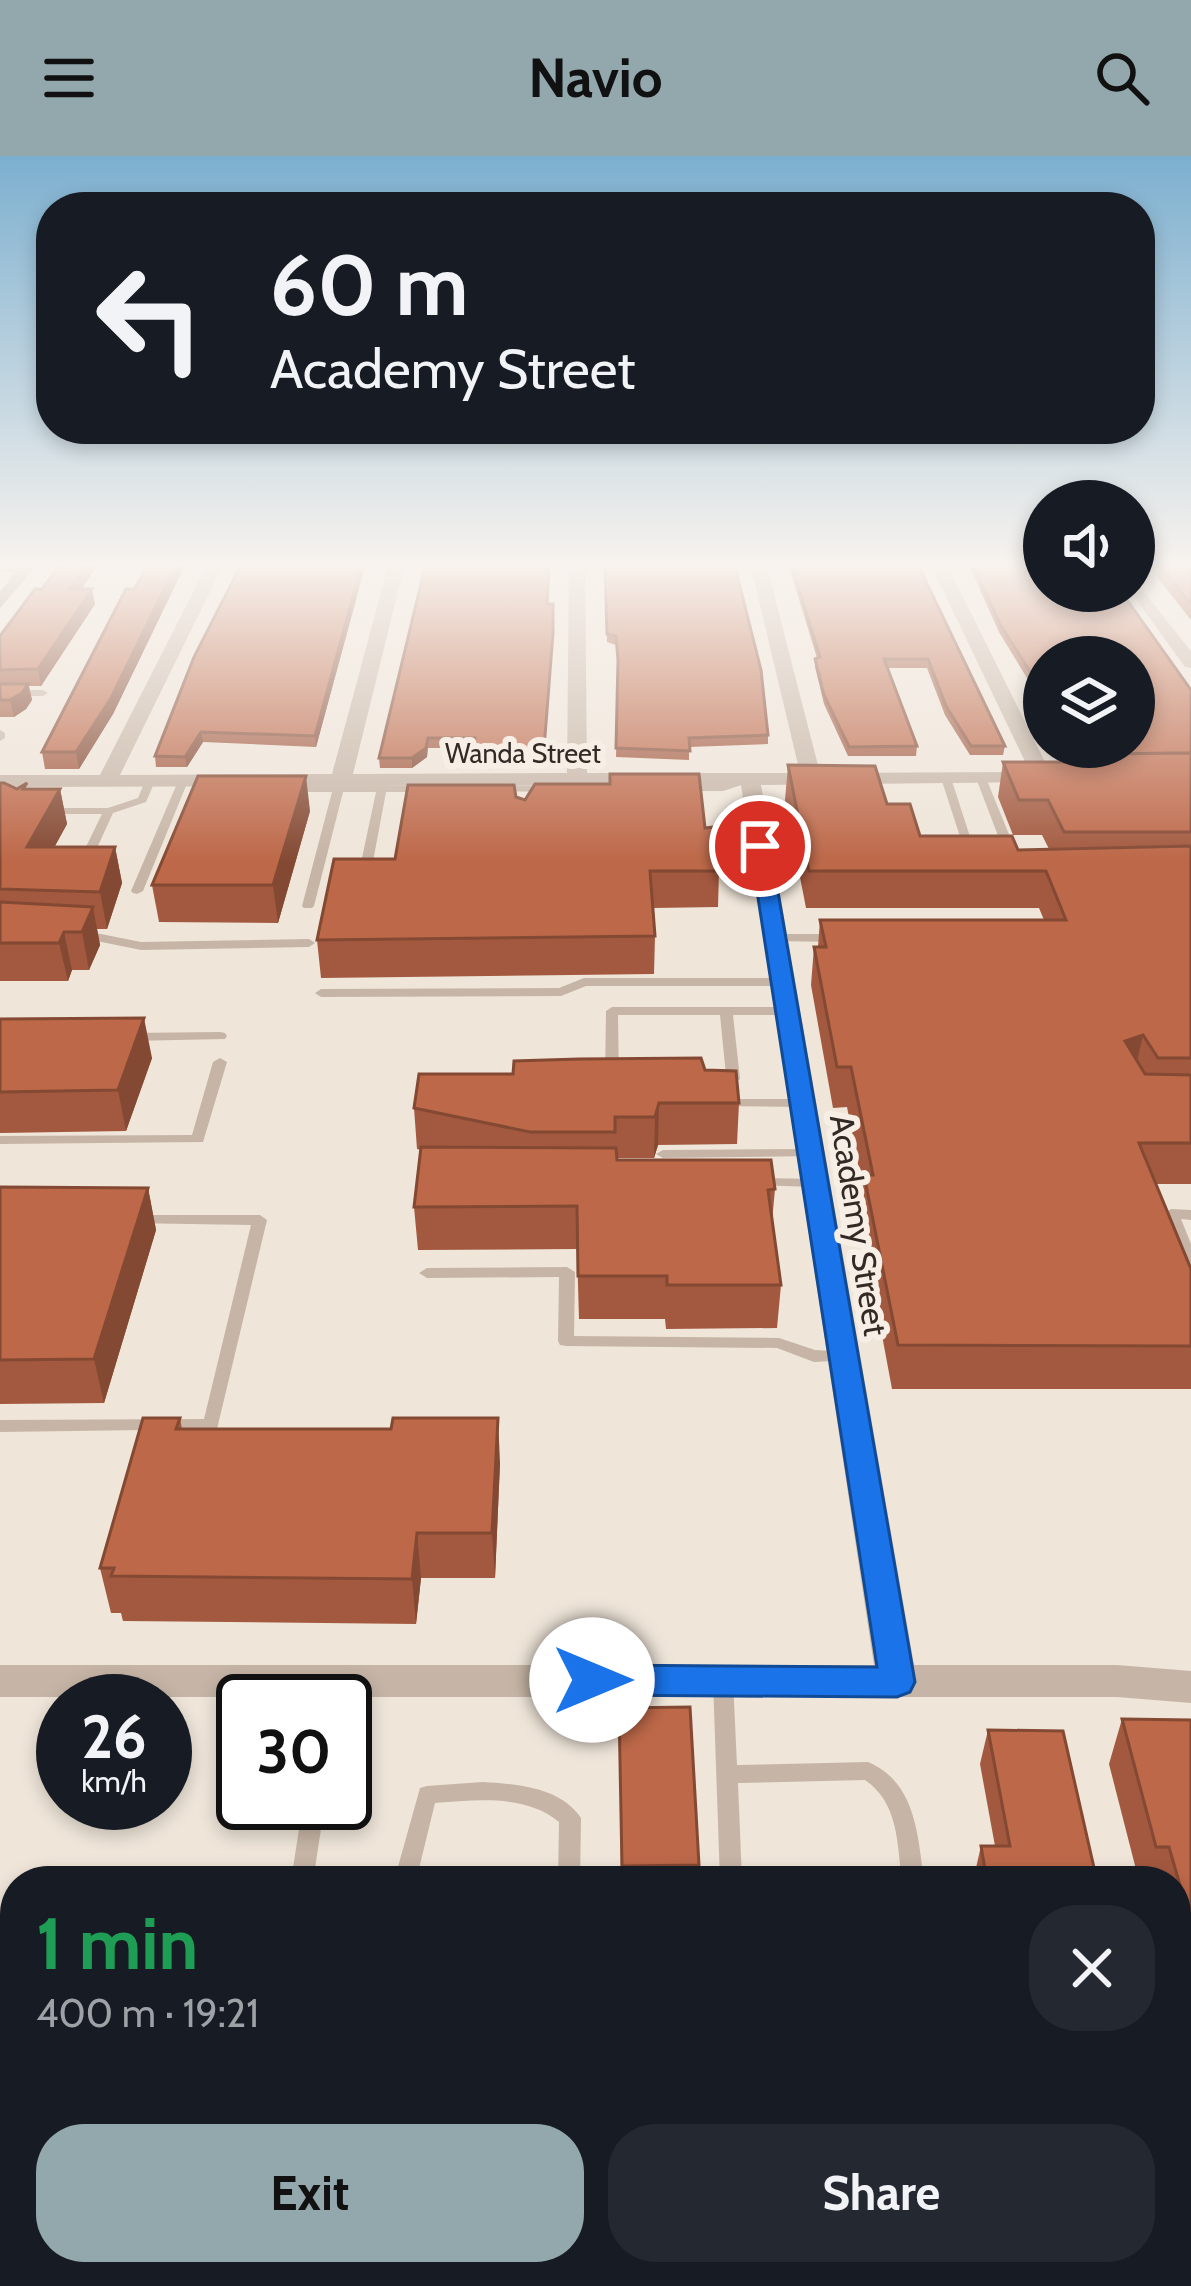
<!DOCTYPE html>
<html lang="en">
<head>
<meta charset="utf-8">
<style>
  body { margin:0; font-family:Cabin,sans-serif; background:#242831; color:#f1f3f6; height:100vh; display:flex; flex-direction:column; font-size:45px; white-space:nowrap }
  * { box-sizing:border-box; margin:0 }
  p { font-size:39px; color:#9ea1a6 }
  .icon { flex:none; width:66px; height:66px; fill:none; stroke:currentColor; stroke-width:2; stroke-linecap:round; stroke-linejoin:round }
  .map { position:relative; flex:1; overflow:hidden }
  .side { position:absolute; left:0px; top:1710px; width:1191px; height:420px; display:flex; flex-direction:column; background:#171b24; border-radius:48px 48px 0 0; box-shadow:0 6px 18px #0003 }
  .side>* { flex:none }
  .top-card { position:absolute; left:36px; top:36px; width:1119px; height:252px; border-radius:48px; box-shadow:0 6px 18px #0003; background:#171b24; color:#f1f3f6; overflow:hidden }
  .controls { position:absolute; left:1023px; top:324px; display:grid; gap:24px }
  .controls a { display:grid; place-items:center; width:132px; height:132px; border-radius:50%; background:#171b24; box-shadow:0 6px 18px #0003; font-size:60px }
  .speed { position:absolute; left:36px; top:1518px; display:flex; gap:24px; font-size:60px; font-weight:700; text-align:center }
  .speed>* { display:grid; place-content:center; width:156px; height:156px; border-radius:50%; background:#171b24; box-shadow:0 6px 18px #0003; line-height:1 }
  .speed small { font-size:30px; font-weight:400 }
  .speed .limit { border:6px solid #111; border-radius:18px; background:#fff; color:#111 }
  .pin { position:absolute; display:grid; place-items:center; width:102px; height:102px; color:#fff; margin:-51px; border:6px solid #fff; border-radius:50%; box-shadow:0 3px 12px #0007 }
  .me { position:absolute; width:132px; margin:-66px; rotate:90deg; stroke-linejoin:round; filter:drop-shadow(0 0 9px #0008) }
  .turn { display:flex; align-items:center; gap:42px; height:252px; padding:0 36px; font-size:54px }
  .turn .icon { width:156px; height:156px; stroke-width:2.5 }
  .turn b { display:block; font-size:84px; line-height:102px }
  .round { display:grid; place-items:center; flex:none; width:126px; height:126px; border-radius:48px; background:#242831 }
  .head { display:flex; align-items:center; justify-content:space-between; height:204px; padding:0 36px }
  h1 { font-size:72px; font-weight:800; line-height:90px; color:#1e9e55 }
  .action { display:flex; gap:24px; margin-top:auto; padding:24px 36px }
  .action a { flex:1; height:138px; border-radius:48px; background:#92a8ac; color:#111; font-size:48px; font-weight:800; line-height:138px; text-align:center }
  .action a+a { background:#242831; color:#f1f3f6 }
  header { display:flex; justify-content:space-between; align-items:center; height:156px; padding:0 36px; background:#92a8ac; color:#111; font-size:54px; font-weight:800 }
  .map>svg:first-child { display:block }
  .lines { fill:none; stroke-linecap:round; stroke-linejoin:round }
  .lane { fill:#c6b5a6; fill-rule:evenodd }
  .street { fill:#c6b5a6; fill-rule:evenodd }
  .secondary { fill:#998578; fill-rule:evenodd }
  .wall { fill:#a3593f }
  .shaded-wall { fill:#844933 }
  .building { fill:#bd6849; stroke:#844933; stroke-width:3 }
  .route { fill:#1a73e8; stroke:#114b97; stroke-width:3 }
  .labels { text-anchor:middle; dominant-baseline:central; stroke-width:12; stroke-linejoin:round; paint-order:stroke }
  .far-street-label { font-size:27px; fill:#332a26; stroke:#f7efe5 }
  .street-label { font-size:33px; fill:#332a26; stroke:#f7efe5 }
</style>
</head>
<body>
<header><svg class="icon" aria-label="menu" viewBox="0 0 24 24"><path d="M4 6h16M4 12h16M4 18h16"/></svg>Navio<svg class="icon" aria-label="search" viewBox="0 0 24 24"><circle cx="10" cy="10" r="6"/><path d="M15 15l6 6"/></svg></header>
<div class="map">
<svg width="1191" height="2130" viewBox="0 0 1191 2130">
  <rect width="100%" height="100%" fill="#efe5d9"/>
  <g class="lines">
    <!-- lane -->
    <g class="lane">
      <path d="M0,412H25L29,414L25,416H0Z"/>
      <path d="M0,534H43L48,537L43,540H0Z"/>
      <path d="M0,574L5,577V582L0,585Z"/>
      <path d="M946,619L951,622L974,693L973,695L964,693L941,622Z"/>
      <path d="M981,619L986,622L1017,698L1015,700L1011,701L1005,698L976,622Z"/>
      <path d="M750,620L755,623L754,625L723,635H681L676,632L681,629H722Z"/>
      <path d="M383,622L388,625L387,630H423L428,633L423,636H386L371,716L365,719L359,716L376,636H343L314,750L312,752H304L302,750L332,636H291L286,633L291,630H334L336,624L340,623L345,626L344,630H377L379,623Z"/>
      <path d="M146,623L155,625L146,646L113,657L91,705L85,708L81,707L79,705L102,658H51L46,655L48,647H56L57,652H108L138,642Z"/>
      <path d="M179,623L188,625L143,735L137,738L133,737L131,735Z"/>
      <path d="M495,630H549L554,633L549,636L491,635V631Z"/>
      <path d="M81,774L141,786L309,783L315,787L309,791L141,794L77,781V775Z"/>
      <path d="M775,778H838L844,782L838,786L771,785V779Z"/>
      <path d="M584,822H782L788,826L782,830H586L561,840L321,841L315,837L321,833L559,832Z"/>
      <path d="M612,851H787L793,855L787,859H733L740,923L733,927L721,926L719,923L726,919L720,859H618L619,923L612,927L605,923L606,855Z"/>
      <path d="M220,876L225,877L227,880L225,883L129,885L122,881L129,877Z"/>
      <path d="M220,902L227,906L203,986L0,988V980L192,979L213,906Z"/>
      <path d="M723,943H803L810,947L803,951L718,950L716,947Z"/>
      <path d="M810,993L815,994L817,997L815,1000L663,1002L656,998L663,994Z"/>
      <path d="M758,1022L815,1023L822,1027L815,1031L753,1029L751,1026L753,1023Z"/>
      <path d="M1171,1053L1191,1054V1064L1181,1063L1191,1088V1111L1183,1106L1164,1058Z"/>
      <path d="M133,1059H260L267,1064L217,1273L0,1276V1264L204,1263L251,1069L128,1067L126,1064L128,1061Z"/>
      <path d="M567,1111L575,1116L574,1180L779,1182L815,1194L849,1196L851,1200L849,1204L814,1206L777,1192L566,1190L560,1189L558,1185L559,1121L427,1122L419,1117L427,1112Z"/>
      <path d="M723,1516L730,1518L733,1524L737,1609L868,1606C916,1626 918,1680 924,1725H902C897,1688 899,1647 865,1624L738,1627L742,1725H720L713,1524L716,1518Z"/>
      <path d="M483,1626C516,1628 561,1631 581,1662L580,1725H558L559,1666C526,1638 476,1644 435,1647L416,1725H394L420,1632L427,1630Z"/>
      <path d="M303,1647H325L313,1725H291Z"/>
      <rect x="605" y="2115" width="26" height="15"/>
      <path d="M785,2115H811L812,2130H786Z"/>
      <path d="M892,2115H918L920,2130H894Z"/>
    </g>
    <!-- street -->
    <g class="street">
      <path d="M208,407H224L120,619L332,618L389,407H405L353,618L567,617L569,407H585L587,617H800L750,407H766L820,617L1030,616L930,407H946L1053,622L1050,626L761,629L914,1509H1117L1191,1515V1547L1117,1541H0V1509H874L741,629L0,631V619H100Z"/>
      <path d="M1134,424L1191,495V512L1185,511L1130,435Z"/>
    </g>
    <!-- secondary -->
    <path class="secondary" d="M23,407H39L0,452V436Z"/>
  </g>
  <!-- wall -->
  <g class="wall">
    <path d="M150,407H186L113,558L79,613H45L42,596Z"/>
    <path d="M605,407L768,579V588L689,591V604L616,601L618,512L616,489L607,486Z"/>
    <path d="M788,407H917L1005,590L1003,599H970L945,559L927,512H887L917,590L916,600H848L824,548L815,511L817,502Z"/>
    <path d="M968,407H1030L1044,429L1191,534V1028H1156L1191,1113V1233H892L860,1061L863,1034L847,951L833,952L811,829L814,791H818L820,764H1044L1039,752H806L785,644L788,609L887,648L920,680L1018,694L1049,693L1042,679H1013L998,641L1003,606H1079L1069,591H1134L1044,501V550L999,476Z"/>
    <path d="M1160,407H1191V464L1158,422Z"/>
    <path d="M364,414L316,591L203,586L187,611H156L155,600Z"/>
    <path d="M42,433H82L95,448L41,530H29L32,544L26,553L14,561H0V480Z"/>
    <path d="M548,448L553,486L544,603H474V592H428L427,601L412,612H380L379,602Z"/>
    <path d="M0,627L17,633H60L67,668L54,691H115L122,727L107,773H97L100,789L89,814H72L68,825H0Z"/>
    <path d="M525,644L705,672L719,715L718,751L653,752L655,780L654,818L321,822L317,784L395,703Z"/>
    <path d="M310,655L278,767L159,766L152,729Z"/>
    <path d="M0,863L152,902L126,975L0,977Z"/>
    <path d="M705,914L739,947L737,988L658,989L654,1002H617V1004L775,1033L772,1066L781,1129L777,1172L666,1173L665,1163H579L577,1093L418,1094L414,1051L421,994L417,993L414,952L513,918Z"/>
    <path d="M0,1031L148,1032L156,1074L104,1247L0,1248Z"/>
    <path d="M180,1262L182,1273L500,1307L495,1422H421L416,1468L123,1465L121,1457H111L100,1412Z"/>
    <path d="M619,1552L699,1709L698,1725H621Z"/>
    <path d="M1122,1563L1191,1564V1872L1176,1817V1725H1139L1109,1608Z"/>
    <path d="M988,1574L1097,1725H973L981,1690H995L980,1608Z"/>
    <path d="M1011,2115H1057L1056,2117L1011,2118Z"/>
  </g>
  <!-- shaded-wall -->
  <g class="shaded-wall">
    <path d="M87,407H99L72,448L70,433Z"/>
    <path d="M177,407H186L113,558L79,613L76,596Z"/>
    <path d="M362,407L364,414L316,591L315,580Z"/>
    <path d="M92,433L95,448L41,530L38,513Z"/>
    <path d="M28,528L32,544L26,553L14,561L10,544Z"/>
    <path d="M201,576L203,586L187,611L185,601Z"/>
    <path d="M428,582L427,601L412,612V602Z"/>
    <path d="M306,620L310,655L278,767L273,729Z"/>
    <path d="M60,633L67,668L35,727L27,691Z"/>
    <path d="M115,691L122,727L107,773L100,736Z"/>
    <path d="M93,751L100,789L89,814L82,776Z"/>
    <path d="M64,776L72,814L68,825L59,787Z"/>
    <path d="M144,862L152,902L126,975L118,934Z"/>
    <path d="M1143,879L1134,919L1125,885Z"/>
    <path d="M659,947L658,989L654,1002L655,961Z"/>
    <path d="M148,1032L156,1074L104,1247L94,1203Z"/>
    <path d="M498,1262L500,1307L495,1422L492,1377Z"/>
    <path d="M417,1377L421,1422L416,1468L412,1423Z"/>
  </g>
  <!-- building -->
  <g class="building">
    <path d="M61,407H87L70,433H92L38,513L0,514V480L35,433H42Z"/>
    <path d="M150,407H177L111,542L76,596H42L126,433H134Z"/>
    <path d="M242,407H362L315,580L201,576L185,601L155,600L194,501Z"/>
    <path d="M426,407H549L547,448H553V477L544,593H474L475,582H428L426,592L412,602H379Z"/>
    <path d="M605,407H734L761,514L768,579L689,582L690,595L616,592L618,504L616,480L607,478Z"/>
    <path d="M791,407H917L1005,590H971L946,550L928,503H884L917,590L849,591L824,539L815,503L820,501Z"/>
    <path d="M972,407H1030L1044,429V435H1101L1122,437L1191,534V597L1099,598L1098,601H1083L1077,591H1134V501H1044V538L1000,468Z"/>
    <path d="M1168,407H1191V448L1160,410L1170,409Z"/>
    <path d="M0,528H28L22,537L10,544H0Z"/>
    <path d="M1191,597V676H1064L1048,644H1019L1003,606H1104L1099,598Z"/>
    <path d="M788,609L875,610L887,648H910L920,680H1012L1018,694L1191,690V902H1158L1143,879L1125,885L1145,918L1191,919V987H1139L1191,1113V1190L898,1189L864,1019H873L851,911H837L814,791H826L820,764H1066L1046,715H809Z"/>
    <path d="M610,618H699L705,672L714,671L719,715H650L655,780L317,784L334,703H395L408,629H514L516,641L525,644L535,628H610Z"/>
    <path d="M198,620H306L273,729H152Z"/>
    <path d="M0,627H4L17,633L27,627L23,633H60L27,691H115L100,736L0,733Z"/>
    <path d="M0,746L93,751L82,776H64L59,787H0Z"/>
    <path d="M144,862L118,934L0,936V863Z"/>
    <path d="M701,902L705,914L736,915L739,947H659L655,961H615V976H530L414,952L419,918H513L514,905L579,903Z"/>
    <path d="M421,991L616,992L617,1004H771L775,1033L768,1034L781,1129H667V1120H578L577,1050L414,1051Z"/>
    <path d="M0,1031L148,1032L94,1203L0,1204Z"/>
    <path d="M143,1262H180L176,1273H391L393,1262H498L492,1377H417L412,1423L111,1420L114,1412H100Z"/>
    <path d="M690,1551L699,1709L622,1710L619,1552Z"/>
    <path d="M1122,1563L1191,1564V1768L1169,1691H1156Z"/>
    <path d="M988,1574L1063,1575L1097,1725H987L981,1690H1010Z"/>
    <path d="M0,1876H15V2115H552V2130H0Z"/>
  </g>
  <!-- sky -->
  <linearGradient id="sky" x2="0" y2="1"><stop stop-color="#7cafcf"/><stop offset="0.58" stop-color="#f8f3ee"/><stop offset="1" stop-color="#f8f3ee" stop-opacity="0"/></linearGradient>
  <rect width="1191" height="705" fill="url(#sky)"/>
  <!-- route -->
  <path class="route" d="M760,684L770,690L915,1526L910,1536L897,1541L592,1539L580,1535L574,1524L580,1514L592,1509L877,1511L750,690Z"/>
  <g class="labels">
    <!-- far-street labels -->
    <g class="far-street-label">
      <text x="523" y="597">Wanda Street</text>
    </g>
    <!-- street labels -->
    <g class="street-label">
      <text transform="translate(859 1069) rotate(81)">Academy Street</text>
    </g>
  </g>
</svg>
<div class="controls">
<a><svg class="icon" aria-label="sound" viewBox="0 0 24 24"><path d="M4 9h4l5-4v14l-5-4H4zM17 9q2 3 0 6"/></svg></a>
<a><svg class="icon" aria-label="layers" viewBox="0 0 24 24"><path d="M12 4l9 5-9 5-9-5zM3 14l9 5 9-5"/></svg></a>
</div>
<div class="speed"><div>26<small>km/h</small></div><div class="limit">30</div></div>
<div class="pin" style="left:760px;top:690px;background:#d93025"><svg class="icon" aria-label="arrive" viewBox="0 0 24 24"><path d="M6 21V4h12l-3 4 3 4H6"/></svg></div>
<svg class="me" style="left:592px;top:1524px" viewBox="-20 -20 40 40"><circle r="19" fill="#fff"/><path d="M0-13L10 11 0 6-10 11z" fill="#1a73e8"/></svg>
<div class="top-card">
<div class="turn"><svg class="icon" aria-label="left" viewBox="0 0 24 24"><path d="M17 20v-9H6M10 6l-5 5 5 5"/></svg><div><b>60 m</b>Academy Street</div></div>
</div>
<section class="side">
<div class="head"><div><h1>1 min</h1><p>400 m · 19:21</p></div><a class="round"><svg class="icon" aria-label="close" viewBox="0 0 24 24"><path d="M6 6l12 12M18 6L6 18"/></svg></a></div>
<div class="action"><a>Exit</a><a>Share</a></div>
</section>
</div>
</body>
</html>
